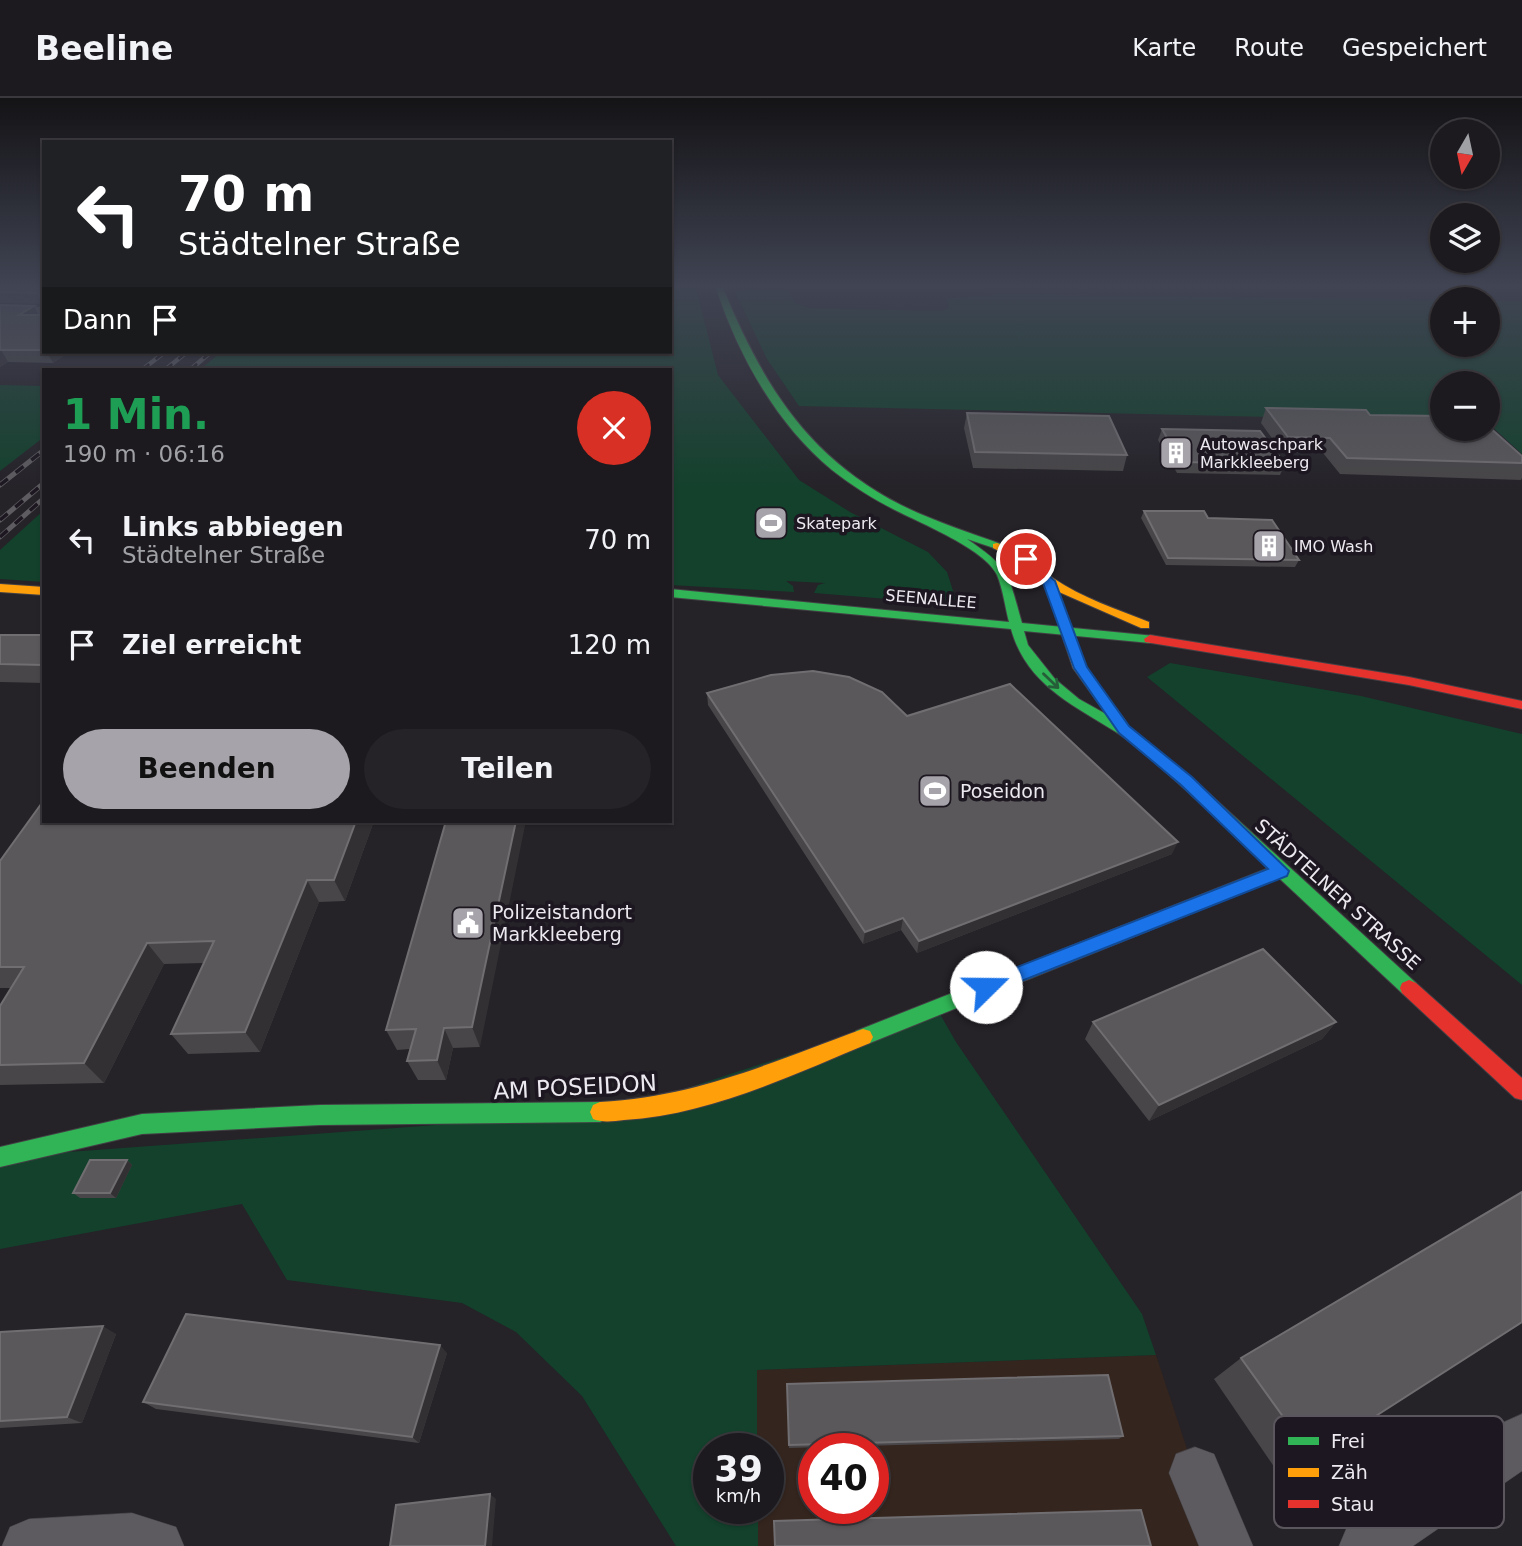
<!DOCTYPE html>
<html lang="de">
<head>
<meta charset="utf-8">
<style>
  body { margin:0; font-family:"DejaVu Sans",sans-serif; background:#252327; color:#f1f3f6; height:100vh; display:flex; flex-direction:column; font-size:26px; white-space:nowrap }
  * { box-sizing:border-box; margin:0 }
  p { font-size:23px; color:#a0a1a4 }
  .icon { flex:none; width:38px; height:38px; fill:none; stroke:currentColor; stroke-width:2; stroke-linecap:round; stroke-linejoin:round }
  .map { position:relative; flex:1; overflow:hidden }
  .sheet { position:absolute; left:42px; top:270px; width:630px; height:455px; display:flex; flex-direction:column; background:#1c1a1e; border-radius:0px; box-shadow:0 2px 5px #0004,0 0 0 2px #3a383c }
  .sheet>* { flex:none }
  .guide { position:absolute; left:42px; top:42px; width:630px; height:214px; border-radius:0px; box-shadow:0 2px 5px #0004,0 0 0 2px #3a383c; background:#202124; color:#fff; overflow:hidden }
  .needle { width:46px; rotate:189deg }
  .tools { position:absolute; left:1430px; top:21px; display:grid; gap:14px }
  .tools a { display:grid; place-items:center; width:70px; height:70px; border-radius:50%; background:#1c1a1e; box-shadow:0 2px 5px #0004,0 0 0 2px #3a383c; font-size:35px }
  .speed { position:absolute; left:693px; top:1335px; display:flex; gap:14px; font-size:35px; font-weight:700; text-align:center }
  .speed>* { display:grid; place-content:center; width:91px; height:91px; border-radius:50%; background:#1c1a1e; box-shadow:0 2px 5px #0004,0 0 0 2px #3a383c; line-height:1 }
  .speed small { font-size:18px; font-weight:400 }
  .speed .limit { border:10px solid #d22; background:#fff; color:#111 }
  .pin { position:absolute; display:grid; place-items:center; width:60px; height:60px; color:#fff; margin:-30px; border:4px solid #fff; border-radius:50%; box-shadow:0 2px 7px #0007 }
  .me { position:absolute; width:77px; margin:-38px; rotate:68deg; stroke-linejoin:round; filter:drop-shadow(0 0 5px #0008) }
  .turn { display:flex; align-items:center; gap:24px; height:147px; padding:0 21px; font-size:32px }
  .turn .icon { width:91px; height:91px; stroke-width:2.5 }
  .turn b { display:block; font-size:49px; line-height:60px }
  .then { display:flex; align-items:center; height:66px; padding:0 21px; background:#0003; gap:14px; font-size:26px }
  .round { display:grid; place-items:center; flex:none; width:74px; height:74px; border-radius:37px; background:#252327 }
  .overview { display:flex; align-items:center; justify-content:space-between; height:119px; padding:0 21px }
  h1 { font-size:42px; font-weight:700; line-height:52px; color:#1e9e55 }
  .action { display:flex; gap:14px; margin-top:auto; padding:14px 21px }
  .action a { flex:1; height:80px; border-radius:42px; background:#a7a3aa; color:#111; font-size:28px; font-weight:700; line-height:80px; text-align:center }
  .action a+a { background:#252327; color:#f1f3f6 }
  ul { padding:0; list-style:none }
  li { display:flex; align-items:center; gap:21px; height:105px; padding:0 21px }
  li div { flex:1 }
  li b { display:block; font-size:26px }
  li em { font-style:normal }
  header { display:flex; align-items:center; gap:42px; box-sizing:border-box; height:98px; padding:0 35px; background:#1c1a1e; border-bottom:2px solid #3a383c }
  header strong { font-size:33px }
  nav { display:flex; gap:38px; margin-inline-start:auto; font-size:24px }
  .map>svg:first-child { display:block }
  .industrial { fill:#34251e; fill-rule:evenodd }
  .green { fill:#13412c }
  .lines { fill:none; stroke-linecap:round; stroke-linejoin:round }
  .street-casing { stroke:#434045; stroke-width:1 }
  .fast-casing { stroke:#434045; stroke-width:2 }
  .slow-casing { stroke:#434045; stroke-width:2 }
  .jam-casing { stroke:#434045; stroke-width:2 }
  .street { fill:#5d5b5f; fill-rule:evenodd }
  .fast { fill:#30b455; fill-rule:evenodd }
  .slow { fill:#ff9f0a; fill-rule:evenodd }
  .jam { fill:#e5322d; fill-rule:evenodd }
  .rail-far1-casing { stroke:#5e5c60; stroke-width:4.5 }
  .rail-casing { stroke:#5e5c60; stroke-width:5 }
  .rail-far1 { stroke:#1c1720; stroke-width:2.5; stroke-dasharray:8; stroke-linecap:butt }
  .rail { stroke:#1c1720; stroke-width:3.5; stroke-dasharray:10; stroke-linecap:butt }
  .wall { fill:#484648 }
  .shaded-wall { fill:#333033 }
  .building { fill:#5a585a; stroke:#716e71; stroke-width:2 }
  .oneway { stroke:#255e38 }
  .route { fill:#1a73e8; stroke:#114b97; stroke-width:2 }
  .labels { text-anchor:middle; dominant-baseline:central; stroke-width:7; stroke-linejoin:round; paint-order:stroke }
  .far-poi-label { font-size:16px; fill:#ede9f0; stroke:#1c1720; text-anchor:start }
  .far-street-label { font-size:16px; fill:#ede9f0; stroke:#1c1720 }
  .poi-label { font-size:19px; fill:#ede9f0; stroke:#1c1720; text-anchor:start }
  .street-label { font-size:19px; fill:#ede9f0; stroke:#1c1720 }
  .near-street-label { font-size:23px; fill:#ede9f0; stroke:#1c1720 }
  .key { fill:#1c1720; stroke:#5b565e; stroke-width:2 }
  .key-label { font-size:19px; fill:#ede9f0 }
</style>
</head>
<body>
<header>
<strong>Beeline</strong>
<nav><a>Karte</a><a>Route</a><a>Gespeichert</a></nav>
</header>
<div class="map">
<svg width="1522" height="1448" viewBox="0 0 1522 1448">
  <rect width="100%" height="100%" fill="#252228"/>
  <!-- industrial -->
  <path class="industrial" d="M1156,1257L1195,1375L1226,1448H758V1411L768,1410V1351H757L756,1272ZM814,1351H873V1410H814Z"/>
  <!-- green -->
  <g class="green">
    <path d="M670,190H696L718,277L799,382L850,414L928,454L947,474L956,502L924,504L814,495L818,487L825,485L786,483L793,488L794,494L670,487V271H201L221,254H670Z"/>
    <path d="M750,191H787L795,205L809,210L942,213L949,210L947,201L1004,196L1442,202V247H1488V203H1522V356L1488,325V285H1442V323L799,308L767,261L735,194Z"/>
    <path d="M0,287L44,288V339L0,373Z"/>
    <path d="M44,412V484L0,481V452Z"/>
    <path d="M1170,565L1361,598L1522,636V887L1147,579Z"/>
    <path d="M936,909L956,944L1142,1216L1156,1257L757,1272V1351H709V1410L758,1411V1448H676L582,1298L516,1234L462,1205L287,1182L242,1106L0,1151V1059L614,1014Z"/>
  </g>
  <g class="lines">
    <defs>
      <g id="street">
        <path d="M0,208L44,209V217L0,216Z"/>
        <path d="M1522,1316V1373L1413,1448H1339L1347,1429L1504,1324Z"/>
        <path d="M1195,1349L1214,1356L1253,1448H1199L1169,1375L1176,1356Z"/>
        <path d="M132,1415L176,1429L184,1448H2L10,1429L29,1421Z"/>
      </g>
      <g id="fast">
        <path d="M716,190H723C762,285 807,359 901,407C933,423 968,434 1001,446V450L997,451L967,441C1011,471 1008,476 1022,525L1155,538L1156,541L1150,545L1024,533L1028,547L1055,581L1079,601L1129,629L1191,679L1416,885L1418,890L1416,895L1409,898L1402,895L1279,780L870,945L863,947L856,945L853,939L856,933L1269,770C1229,732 1189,693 1146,657C1136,650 1127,640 1116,634C1073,607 1026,586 1011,531L670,499V491L1009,524C1005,509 1003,491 997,477C985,451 920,425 895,412C873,401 851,387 832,372C777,327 738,257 716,190Z"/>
        <path d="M600,1004L607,1007L610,1014L607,1021L600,1024L320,1027L142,1036L0,1069V1049L142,1016L320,1007Z"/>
      </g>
      <g id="slow">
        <path d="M997,445C1020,452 1034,467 1053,480C1082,500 1117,511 1149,524V530H1141L1059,494L1086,570L1124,621L1126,624L1124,627H1114L1073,570L1044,484L1020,464L993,450V446Z"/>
        <path d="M0,486L44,489V497L0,494Z"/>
        <path d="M863,931L870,933L873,939L870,945C792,977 710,1017 624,1022C614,1023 603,1025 593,1021L590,1014L593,1007L600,1004C700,998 771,964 863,931Z"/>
      </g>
      <g id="jam">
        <path d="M1150,537L1409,579L1522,603V611L1409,587L1145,544L1144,541Z"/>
        <path d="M1409,882L1416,885L1522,980V1002L1515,1000L1402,895L1400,890L1402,885Z"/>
      </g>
    </defs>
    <!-- street casing -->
    <use href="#street" class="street-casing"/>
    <!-- fast casing -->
    <use href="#fast" class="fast-casing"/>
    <!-- slow casing -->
    <use href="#slow" class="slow-casing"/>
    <!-- jam casing -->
    <use href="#jam" class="jam-casing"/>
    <!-- street -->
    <use href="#street" class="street"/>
    <!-- fast -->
    <use href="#fast" class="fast"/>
    <!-- slow -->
    <use href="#slow" class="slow"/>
    <!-- jam -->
    <use href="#jam" class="jam"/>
    <defs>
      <g id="rail-far1">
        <path d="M143,271L165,254"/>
        <path d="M166,271L187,254"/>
        <path d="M191,271L211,254"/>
      </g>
      <g id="rail">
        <path d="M0,387L44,352"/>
        <path d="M0,422L44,385"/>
        <path d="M0,439L44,400"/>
      </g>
    </defs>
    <!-- rail-far1 casing -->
    <use href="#rail-far1" class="rail-far1-casing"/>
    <!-- rail casing -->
    <use href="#rail" class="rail-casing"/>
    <!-- rail-far1 -->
    <use href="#rail-far1" class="rail-far1"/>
    <!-- rail -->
    <use href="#rail" class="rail"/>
  </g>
  <!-- wall -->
  <g class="wall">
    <path d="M0,190H44V206L0,205Z"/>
    <path d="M0,207L39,217H44V254H69L53,265L8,264L0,269Z"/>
    <path d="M1266,310L1370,317L1522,358V380L1521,382L1340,376L1323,355L1282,354L1261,325Z"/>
    <path d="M967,315L1127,357L1123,373L973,370L964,330Z"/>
    <path d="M1162,331L1285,366L1280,377L1177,375L1158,342Z"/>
    <path d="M1144,413L1208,420L1299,462L1295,469L1166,467L1141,420Z"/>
    <path d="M0,537H44V585L0,584Z"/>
    <path d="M707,595L907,618L1172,756L917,855L901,832L863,846L708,607Z"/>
    <path d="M374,723L345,803L319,804L260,954L188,956L171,936L204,865L164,866L104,985L0,987V908L11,890H0V763Z"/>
    <path d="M446,723L480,949L453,950L446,982H418L407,963L410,951L397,952L386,932Z"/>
    <path d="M1093,924H1336L1322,941L1149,1023L1085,941Z"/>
    <path d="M127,1062L132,1067L116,1100H80L73,1095Z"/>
    <path d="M0,1234L116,1236L82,1325L0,1330Z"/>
    <path d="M447,1255L419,1345L156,1311L143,1304Z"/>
    <path d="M1241,1260L1312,1359L1279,1376L1214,1281Z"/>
    <path d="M787,1289L1123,1338L1119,1341L789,1350Z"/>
  </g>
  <!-- shaded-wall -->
  <g class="shaded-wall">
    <path d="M34,208L40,220L19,217Z"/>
    <path d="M0,252H1L8,264L0,269Z"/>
    <path d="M47,254H69L53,265Z"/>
    <path d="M356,723H374L345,803L334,782Z"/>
    <path d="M516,723H526L480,949L472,929Z"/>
    <path d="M1178,744L1172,756L917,855L919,843Z"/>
    <path d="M307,782L319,804L260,954L245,934Z"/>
    <path d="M903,820L901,832L863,846L865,834Z"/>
    <path d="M147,845L164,866L104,985L84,965Z"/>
    <path d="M1336,924L1322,941L1149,1023L1159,1007Z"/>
    <path d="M444,930L453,950L446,982L437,962Z"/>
    <path d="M127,1062L132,1067L116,1100L110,1095Z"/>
    <path d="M103,1228L116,1236L82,1325L67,1319Z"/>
    <path d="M440,1247L447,1255L419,1345L412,1339Z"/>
    <path d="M490,1396L496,1401L492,1448H485Z"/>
  </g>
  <!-- building -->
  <g class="building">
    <path d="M0,190H44V199L41,200L38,195L0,194Z"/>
    <path d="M0,207L34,208L19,217H44V252H0Z"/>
    <path d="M1266,310L1366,312L1370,317L1442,318V331H1488V328L1522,358V365L1347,360L1330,340L1288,339Z"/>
    <path d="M967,315L1109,318L1127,357L975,354Z"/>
    <path d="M1162,331L1260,333L1285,366L1181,364Z"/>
    <path d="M1144,413H1204L1208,420L1272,422L1299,462L1168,460Z"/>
    <path d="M0,537H44V567L0,566Z"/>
    <path d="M813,573L849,579L882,594L907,618L1010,586L1178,744L919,843L903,820L865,834L707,595L771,577Z"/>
    <path d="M44,702V723H356L334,782H307L245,934L171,936L214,843L147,845L84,965L0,967V908L24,869H0V763Z"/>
    <path d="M446,723H516L472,929L444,930L437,962L407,963L416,931L386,932Z"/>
    <path d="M1263,851L1336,924L1159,1007L1093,924Z"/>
    <path d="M90,1062H127L110,1095H73Z"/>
    <path d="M1522,1094V1224L1312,1359L1241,1260Z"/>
    <path d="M186,1216L440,1247L412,1339L143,1304Z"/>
    <path d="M103,1228L67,1319L0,1323V1234Z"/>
    <path d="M1108,1277L1123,1338L789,1347L787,1286Z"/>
    <path d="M490,1396L485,1448H390L396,1407Z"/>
    <path d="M1141,1412L1151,1448H775L774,1423Z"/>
  </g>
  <!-- one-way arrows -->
  <defs><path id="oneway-shaft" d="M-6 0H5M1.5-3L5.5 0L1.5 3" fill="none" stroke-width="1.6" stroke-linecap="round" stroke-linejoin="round" transform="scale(1.75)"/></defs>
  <use class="oneway" href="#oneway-shaft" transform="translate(1051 583) rotate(44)"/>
  <!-- sky -->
  <linearGradient id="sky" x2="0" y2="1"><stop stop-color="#141316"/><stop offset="0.48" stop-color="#404453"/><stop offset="1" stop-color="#404453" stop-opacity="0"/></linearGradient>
  <rect width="1522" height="392" fill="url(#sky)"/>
  <!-- route -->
  <path class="route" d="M1026,458L1055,483L1087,569L1129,628L1192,679L1289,773L1287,778L986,897L979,895L977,889L979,884L1268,771L1181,687L1119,635L1074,570L1043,485L1020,461Z"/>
  <!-- icons -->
  <defs>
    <symbol id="building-square" viewBox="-11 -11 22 22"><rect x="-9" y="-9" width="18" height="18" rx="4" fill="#a7a3aa" stroke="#1c1720"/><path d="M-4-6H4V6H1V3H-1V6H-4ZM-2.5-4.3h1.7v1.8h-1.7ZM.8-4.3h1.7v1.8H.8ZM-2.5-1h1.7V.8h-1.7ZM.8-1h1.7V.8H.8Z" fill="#fff"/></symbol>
    <symbol id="stadium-square" viewBox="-11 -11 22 22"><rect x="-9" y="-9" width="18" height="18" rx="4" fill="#a7a3aa" stroke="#1c1720"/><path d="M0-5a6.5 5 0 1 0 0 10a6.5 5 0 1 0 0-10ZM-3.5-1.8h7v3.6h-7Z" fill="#fff"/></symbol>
    <symbol id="civic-square" viewBox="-11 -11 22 22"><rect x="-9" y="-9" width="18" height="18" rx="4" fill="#a7a3aa" stroke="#1c1720"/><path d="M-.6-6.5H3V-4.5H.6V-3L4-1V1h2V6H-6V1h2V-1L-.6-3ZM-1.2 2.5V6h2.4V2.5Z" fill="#fff"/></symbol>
  </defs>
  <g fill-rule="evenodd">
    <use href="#building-square" x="1157" y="336" width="38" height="38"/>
    <use href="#stadium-square" x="752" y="406" width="38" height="38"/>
    <use href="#building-square" x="1250" y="429" width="38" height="38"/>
    <use href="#stadium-square" x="916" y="674" width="38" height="38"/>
    <use href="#civic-square" x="449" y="806" width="38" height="38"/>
  </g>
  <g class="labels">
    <!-- far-poi labels -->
    <g class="far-poi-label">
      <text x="1200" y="346">Autowaschpark<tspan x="1200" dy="18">Markkleeberg</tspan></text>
      <text x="796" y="425">Skatepark</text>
      <text x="1294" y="448">IMO Wash</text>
    </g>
    <!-- far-street labels -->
    <g class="far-street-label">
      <text transform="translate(931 501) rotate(5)">SEENALLEE</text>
    </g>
    <!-- poi labels -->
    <g class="poi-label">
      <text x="960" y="693">Poseidon</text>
      <text x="492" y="814">Polizeistandort<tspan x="492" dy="22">Markkleeberg</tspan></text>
    </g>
    <!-- street labels -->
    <g class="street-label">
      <text transform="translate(1338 796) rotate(42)">STÄDTELNER STRASSE</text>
    </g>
    <!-- near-street labels -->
    <g class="near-street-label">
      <text transform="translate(575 989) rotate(-3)">AM POSEIDON</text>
    </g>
  </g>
  <!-- legend -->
  <rect x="1274" y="1318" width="230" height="112" rx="10" class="key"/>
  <rect x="1288" y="1339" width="31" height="8" fill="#30b455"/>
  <rect x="1288" y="1370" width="31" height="9" fill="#ff9f0a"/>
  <rect x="1288" y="1402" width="31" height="8" fill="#e5322d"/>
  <g class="key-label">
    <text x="1331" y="1350">Frei</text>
    <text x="1331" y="1381">Zäh</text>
    <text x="1331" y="1413">Stau</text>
  </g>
</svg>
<div class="tools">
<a><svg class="needle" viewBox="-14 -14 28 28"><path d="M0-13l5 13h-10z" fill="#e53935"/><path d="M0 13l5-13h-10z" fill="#a0a1a4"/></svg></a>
<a><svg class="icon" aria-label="layers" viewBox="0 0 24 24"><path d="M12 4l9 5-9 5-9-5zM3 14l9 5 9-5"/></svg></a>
<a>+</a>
<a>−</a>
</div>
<div class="speed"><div>39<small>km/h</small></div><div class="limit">40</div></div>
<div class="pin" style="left:1026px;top:461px;background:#d93025"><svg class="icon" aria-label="arrive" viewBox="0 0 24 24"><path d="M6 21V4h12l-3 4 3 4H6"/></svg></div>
<svg class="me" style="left:986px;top:889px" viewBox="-20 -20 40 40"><circle r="19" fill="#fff"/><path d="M0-13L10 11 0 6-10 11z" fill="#1a73e8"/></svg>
<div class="guide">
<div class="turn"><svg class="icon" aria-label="left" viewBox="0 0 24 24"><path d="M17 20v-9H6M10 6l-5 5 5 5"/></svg><div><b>70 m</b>Städtelner Straße</div></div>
<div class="then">Dann<svg class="icon" aria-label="arrive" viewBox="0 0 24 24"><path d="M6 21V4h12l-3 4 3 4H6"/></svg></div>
</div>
<section class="sheet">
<div class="overview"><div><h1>1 Min.</h1><p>190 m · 06:16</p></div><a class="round" style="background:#d93025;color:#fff"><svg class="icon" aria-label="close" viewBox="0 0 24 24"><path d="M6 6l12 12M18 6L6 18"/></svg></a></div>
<ul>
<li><svg class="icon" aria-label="left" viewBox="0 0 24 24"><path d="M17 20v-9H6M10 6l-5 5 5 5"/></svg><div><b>Links abbiegen</b><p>Städtelner Straße</p></div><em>70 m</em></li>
<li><svg class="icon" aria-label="arrive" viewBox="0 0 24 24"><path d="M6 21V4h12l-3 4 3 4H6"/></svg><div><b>Ziel erreicht</b></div><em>120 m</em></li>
</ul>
<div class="action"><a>Beenden</a><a>Teilen</a></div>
</section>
</div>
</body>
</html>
